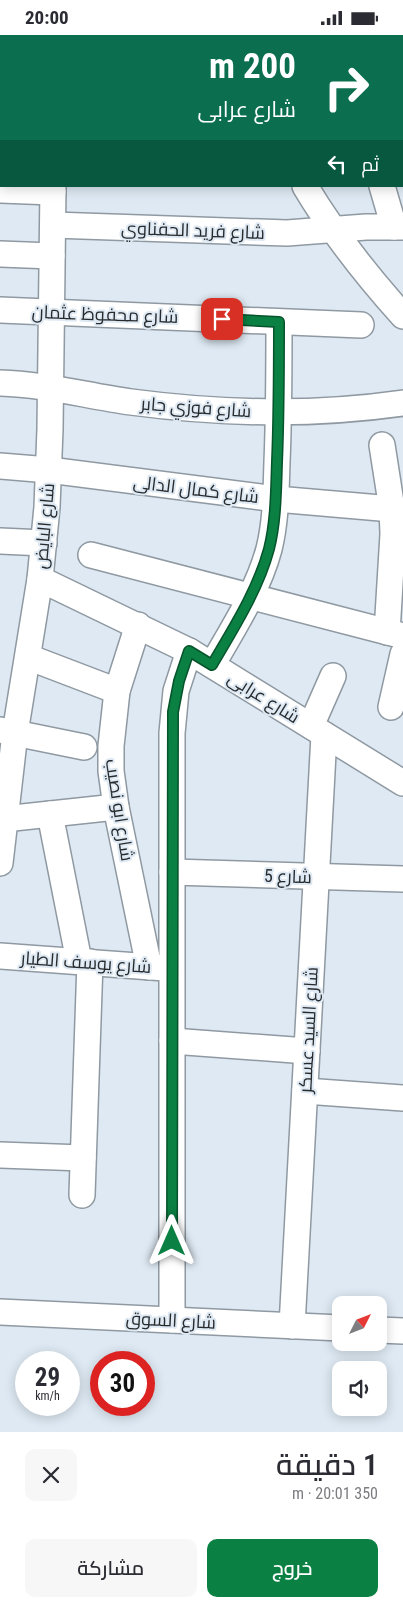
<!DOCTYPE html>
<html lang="ar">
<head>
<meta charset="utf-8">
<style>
  body { margin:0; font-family:"Roboto Condensed",Cairo,sans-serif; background:#f7f7f7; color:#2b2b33; direction:rtl; height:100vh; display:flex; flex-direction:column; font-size:19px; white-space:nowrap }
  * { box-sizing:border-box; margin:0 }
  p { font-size:16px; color:#7c7c81 }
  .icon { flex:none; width:28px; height:28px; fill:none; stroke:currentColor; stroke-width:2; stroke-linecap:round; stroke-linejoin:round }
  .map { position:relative; height:1397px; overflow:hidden; direction:ltr }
  .drawer { display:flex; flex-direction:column; background:#fff; flex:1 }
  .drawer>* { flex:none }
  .banner { position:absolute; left:0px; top:0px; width:404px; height:152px; box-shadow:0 2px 12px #0003; direction:rtl; background:#0b6e4f; color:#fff; overflow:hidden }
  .needle { width:32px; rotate:48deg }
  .fabs { position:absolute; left:332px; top:1261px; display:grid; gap:10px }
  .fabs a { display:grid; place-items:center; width:55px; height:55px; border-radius:10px; background:#fff; box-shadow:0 2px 12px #0003; font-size:25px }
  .speed { position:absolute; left:15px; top:1316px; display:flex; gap:10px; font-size:25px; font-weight:700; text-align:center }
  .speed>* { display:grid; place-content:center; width:65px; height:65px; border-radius:50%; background:#fff; box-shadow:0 2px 12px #0003; line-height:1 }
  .speed small { font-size:12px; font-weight:400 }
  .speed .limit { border:8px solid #d22; background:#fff; color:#111 }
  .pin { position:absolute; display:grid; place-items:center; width:42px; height:42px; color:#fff; margin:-21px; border-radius:10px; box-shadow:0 2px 8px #0006 }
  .me { position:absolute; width:55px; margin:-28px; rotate:0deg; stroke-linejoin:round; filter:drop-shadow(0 0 4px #0008) }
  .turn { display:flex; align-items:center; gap:18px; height:105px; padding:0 25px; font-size:22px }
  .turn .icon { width:65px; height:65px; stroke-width:2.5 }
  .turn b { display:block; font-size:35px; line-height:42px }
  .then { display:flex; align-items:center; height:48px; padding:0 25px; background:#0003; gap:10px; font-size:19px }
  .round { display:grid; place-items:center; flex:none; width:52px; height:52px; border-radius:10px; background:#f7f7f7 }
  .overview { display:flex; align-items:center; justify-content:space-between; height:85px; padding:0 25px }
  h1 { font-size:30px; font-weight:600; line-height:38px }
  .cta { display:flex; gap:10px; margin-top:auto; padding:10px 25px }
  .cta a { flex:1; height:58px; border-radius:10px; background:#0b8043; color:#fff; font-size:20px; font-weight:600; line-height:58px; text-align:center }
  .cta a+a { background:#f7f7f7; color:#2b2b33 }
  .status { display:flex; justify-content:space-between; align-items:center; height:35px; padding:0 25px; background:#fff; direction:ltr }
  .status svg { height:14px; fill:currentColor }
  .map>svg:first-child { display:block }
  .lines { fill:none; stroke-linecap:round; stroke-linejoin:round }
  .minor-casing { stroke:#8f99a2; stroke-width:28 }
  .minor { stroke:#fff; stroke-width:25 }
  .route-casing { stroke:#07532c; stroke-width:12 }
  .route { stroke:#0b8043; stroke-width:9 }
  .labels { text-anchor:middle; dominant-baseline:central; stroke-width:4; stroke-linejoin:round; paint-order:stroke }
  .street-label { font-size:18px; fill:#272b2e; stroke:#dee9f3 }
</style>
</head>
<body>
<div class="status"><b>20:00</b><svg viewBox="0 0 49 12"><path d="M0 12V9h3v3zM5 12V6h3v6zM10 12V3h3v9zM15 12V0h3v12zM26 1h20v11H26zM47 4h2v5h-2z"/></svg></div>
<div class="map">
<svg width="403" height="1397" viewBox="0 0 403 1397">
  <rect width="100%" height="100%" fill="#dee9f3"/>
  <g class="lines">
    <defs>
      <g id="minor">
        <path d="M232,0L233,1"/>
        <path d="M352,0V1"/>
        <path d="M55,1V0"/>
        <path d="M0,35H1"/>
        <path d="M0,85H1"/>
        <path d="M305,151C333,198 367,241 403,281"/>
        <path d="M382,151L394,192"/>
        <path d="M0,155L53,157"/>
        <path d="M53,190L287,198L366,192H403"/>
        <path d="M0,219L52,221"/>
        <path d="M0,275L361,290"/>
        <path d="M0,348C45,349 87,361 131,367C222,379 312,381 403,368"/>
        <path d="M382,410L392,474L393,499L387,597"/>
        <path d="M0,431L49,435L276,464L392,474"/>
        <path d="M0,506L44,508"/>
        <path d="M91,520L403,601"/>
        <path d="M40,544L189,616L403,748"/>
        <path d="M138,590L117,656L111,711V736L116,772L149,932"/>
        <path d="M28,622L117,656"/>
        <path d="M212,630C233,594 258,555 269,514C276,486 276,456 277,427C279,380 279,334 279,287"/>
        <path d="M391,672L403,619"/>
        <path d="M311,691L333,641"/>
        <path d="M0,695L84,712"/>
        <path d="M50,779L79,926"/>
        <path d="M4,784L116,772"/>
        <path d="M0,828L15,698L40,544L47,472L50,394L53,151"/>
        <path d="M172,837L403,844"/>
        <path d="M0,921L165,933"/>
        <path d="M172,1006L307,1016"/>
        <path d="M305,1056L403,1063"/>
        <path d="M0,1120L83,1123"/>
        <path d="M82,1160L90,927"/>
        <path d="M0,1277L341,1293"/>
        <path d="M172,1285V698L176,656L189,616"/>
        <path d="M292,1291L324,700"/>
        <path d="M379,1295L403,1296"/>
      </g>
    </defs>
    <!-- minor casing -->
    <use href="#minor" class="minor-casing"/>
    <!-- minor -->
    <use href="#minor" class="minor"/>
  </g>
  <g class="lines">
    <defs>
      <path id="route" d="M172,1206L173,677L179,646L189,616L212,630C233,594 258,555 269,514C276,486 276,456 277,427C279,380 279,334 279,287L222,284"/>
    </defs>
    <!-- route casing -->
    <use href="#route" class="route-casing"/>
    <!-- route -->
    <use href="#route" class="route"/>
  </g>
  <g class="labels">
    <!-- street labels -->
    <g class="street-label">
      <text transform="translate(193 195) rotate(2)">شارع فريد الحفناوي</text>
      <text transform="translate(105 279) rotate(2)">شارع محفوظ عثمان</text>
      <text transform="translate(196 372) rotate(4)">شارع فوزي جابر</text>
      <text transform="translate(196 454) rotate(7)">شارع كمال الدالى</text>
      <text transform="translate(44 491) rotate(-85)">شارع البايض</text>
      <text transform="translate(264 662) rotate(32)">شارع عرابى</text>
      <text transform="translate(120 775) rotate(81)">شارع ابو نصيب</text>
      <text transform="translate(288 841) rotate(2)">شارع 5</text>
      <text transform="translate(86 927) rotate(4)">شارع يوسف الطيار</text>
      <text transform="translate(308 995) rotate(-87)">شارع السيد عسكر</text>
      <text transform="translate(171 1285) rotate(3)">شارع السوق</text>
    </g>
  </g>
</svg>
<div class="fabs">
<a><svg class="needle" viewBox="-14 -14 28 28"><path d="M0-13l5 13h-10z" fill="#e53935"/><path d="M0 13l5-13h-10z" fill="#7c7c81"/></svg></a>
<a><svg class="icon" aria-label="sound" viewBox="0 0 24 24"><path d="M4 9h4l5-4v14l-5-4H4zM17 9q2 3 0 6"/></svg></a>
</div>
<div class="speed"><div>29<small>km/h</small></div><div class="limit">30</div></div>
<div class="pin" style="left:222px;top:284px;background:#d93025"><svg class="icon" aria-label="arrive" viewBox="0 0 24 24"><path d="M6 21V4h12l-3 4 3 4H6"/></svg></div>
<svg class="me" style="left:172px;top:1206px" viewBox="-20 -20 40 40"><path d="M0-17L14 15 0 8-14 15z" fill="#0b8043" stroke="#fff" stroke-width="4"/></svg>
<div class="banner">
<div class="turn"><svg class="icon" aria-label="right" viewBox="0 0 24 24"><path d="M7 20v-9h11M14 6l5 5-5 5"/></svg><div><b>200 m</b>شارع عرابى</div></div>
<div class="then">ثم<svg class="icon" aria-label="left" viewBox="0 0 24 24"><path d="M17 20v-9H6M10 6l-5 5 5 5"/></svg></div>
</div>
</div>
<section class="drawer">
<div class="overview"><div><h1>1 دقيقة</h1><p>350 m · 20:01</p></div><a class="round"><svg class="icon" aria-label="close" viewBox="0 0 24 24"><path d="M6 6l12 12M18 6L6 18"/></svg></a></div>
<div class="cta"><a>خروج</a><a>مشاركة</a></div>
</section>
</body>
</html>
